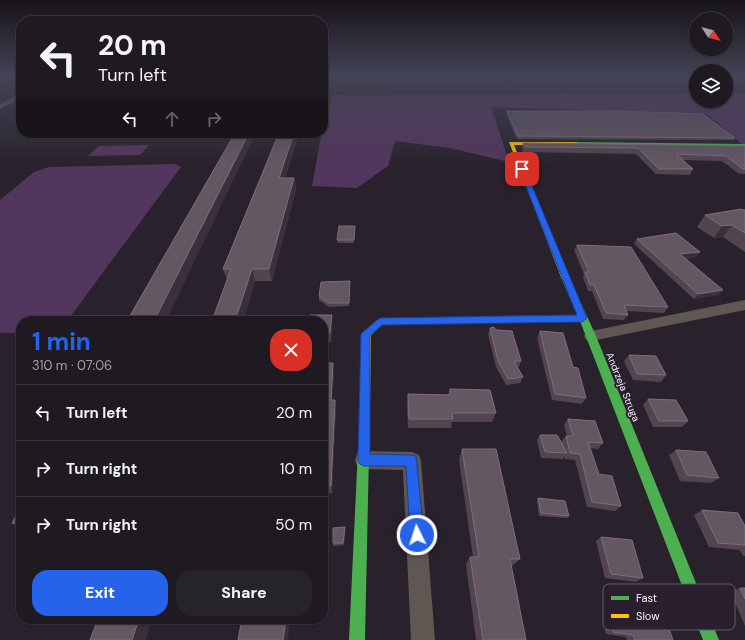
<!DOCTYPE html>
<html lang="en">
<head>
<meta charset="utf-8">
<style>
  body { margin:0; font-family:"DM Sans",sans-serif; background:#27232a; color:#f1f3f6; height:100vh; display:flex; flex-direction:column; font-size:15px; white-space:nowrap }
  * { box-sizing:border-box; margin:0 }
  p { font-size:13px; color:#a1a1a5 }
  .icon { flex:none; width:22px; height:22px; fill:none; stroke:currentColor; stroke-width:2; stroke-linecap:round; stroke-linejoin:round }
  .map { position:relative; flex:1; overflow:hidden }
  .side { position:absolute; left:16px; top:316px; width:312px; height:308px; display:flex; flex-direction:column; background:#1f1a21; border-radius:16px; box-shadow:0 1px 3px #0004,0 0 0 1px #3c383f }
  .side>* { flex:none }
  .banner { position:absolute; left:16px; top:16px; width:312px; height:122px; border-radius:16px; box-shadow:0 1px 3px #0004,0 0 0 1px #3c383f; background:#1f1a21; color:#f1f3f6; overflow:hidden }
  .needle { width:26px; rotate:126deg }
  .controls { position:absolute; left:689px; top:12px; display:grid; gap:8px }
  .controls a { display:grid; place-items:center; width:44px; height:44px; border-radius:50%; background:#1f1a21; box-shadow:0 1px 3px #0004,0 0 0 1px #3c383f; font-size:20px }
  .pin { position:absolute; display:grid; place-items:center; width:34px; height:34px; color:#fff; margin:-17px; border-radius:8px; box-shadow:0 2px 6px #0006 }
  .me { position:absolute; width:44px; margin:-22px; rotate:356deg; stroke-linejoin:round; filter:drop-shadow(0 0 3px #0008) }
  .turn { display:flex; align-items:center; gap:14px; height:84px; padding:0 16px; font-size:18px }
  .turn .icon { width:52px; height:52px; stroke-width:2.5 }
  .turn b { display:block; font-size:28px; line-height:34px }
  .lanes { display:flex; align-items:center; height:38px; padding:0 16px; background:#0003; justify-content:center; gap:20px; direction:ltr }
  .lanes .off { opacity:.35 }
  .round { display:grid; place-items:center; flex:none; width:42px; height:42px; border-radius:16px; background:#27232a }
  .headline { display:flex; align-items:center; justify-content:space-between; height:68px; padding:0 16px }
  h1 { font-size:24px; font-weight:800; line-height:30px; color:#2563eb }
  .cta { display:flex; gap:8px; margin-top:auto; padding:8px 16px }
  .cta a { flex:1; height:46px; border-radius:16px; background:#2563eb; color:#fff; font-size:16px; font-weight:800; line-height:46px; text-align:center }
  .cta a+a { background:#27232a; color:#f1f3f6 }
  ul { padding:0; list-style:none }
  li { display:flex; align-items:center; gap:12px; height:56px; padding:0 16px; border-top:1px solid #3c383f }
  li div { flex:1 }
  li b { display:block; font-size:15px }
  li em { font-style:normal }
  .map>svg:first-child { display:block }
  .green { fill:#53365d }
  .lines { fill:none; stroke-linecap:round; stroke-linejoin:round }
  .street { fill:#5f5752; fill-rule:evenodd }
  .fast { fill:#4caf50; fill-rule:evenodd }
  .slow { fill:#ffc107; fill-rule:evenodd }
  .wall { fill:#524550 }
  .shaded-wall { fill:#3a2f3a }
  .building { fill:#645762; stroke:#7b6f7a }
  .route { fill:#2563eb; stroke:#184099 }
  .labels { text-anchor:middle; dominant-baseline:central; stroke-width:4; stroke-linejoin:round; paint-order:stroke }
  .street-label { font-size:10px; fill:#f7effa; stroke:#2a1f2f }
  .key { fill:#2a1f2f; stroke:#685d6c; stroke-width:1 }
  .key-label { font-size:11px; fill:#f7effa }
</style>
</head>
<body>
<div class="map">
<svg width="745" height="640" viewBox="0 0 745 640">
  <rect width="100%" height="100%" fill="#29222c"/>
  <!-- green -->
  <g class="green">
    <path d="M696,94V101H726V94H745V144H742L707,114L491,107L509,162L450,148L395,141L388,166L357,188L312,186L321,137L333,95Z"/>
    <path d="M149,145L140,155L88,156L99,146Z"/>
    <path d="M175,164L181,167L67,321H21V333H0V200L34,172L49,167Z"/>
  </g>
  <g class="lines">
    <!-- street -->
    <g class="street">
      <path d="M21,93V98L0,109V104Z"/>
      <path d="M745,300V310L591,341L586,340L584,336L586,332L591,331Z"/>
      <path d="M364,451L412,452L419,455L421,461L435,640H411L403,470L364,469L357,466L355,460L357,454Z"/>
    </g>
    <!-- fast -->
    <g class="fast">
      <path d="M576,142L745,144V148L574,145L573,144Z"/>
      <path d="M565,274L569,277L596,336L719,640H703L580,321L506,322L502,319L506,316L577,315L561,277Z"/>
      <path d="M365,401L369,403L370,406L365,640H349L360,406L361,403Z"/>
    </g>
    <!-- slow -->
    <g class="slow">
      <path d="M509,142H576L579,144L576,146L514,145L569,277L568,279H562L561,277Z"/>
      <path d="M506,316L510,319L506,322L382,325L371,335L370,406L369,409L365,411L361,409L360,406L361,334L377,320Z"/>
    </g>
  </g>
  <!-- wall -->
  <g class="wall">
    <path d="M507,111L735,138L733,140L517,139L506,114Z"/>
    <path d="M279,133H299L285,178H294L296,189L272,281H255L243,321H212L227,280L223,269Z"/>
    <path d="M523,143L745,146V174H739L722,161L683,160L693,169L690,175L656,174L636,154L523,152L522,149Z"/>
    <path d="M745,210V252L723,237L714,238L697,227L705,215Z"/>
    <path d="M355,230L354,243H338L337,240Z"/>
    <path d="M637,239L700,252L696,257L685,259L723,290L718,295L694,299L634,244Z"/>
    <path d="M577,245L668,307L664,313L626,311L628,315L624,320L603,319L592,291H588L583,277L584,274L574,250Z"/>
    <path d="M350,285L349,306L329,307L319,300V296Z"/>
    <path d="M332,315V324L331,342H329L327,363H333L334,371L332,400H335L336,408L332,493H323V321Z"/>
    <path d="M490,328L496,330L521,361L519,367H517L523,377L520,383L506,385L496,367L488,334Z"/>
    <path d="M540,331L573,367L586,398L582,404L552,400L537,338Z"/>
    <path d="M629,355L666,375L661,382L633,380L624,361Z"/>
    <path d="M450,389L496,413L492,422H452L451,428H408L407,404L408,394L448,395Z"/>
    <path d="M648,399L688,421L682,427H653L643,405Z"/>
    <path d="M568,419L603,443L598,449L590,448L599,474L621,506L615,511L587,507L575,460L565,459V456L563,459L541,458L537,440L540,435L562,445L561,442L566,436H567L564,425Z"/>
    <path d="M462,449L520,559L512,566H511L526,640H476L466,564L470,557H473L459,460Z"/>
    <path d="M676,450L719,478L711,483L680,481L669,455Z"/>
    <path d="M538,498L569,516L567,518L539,516L537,501Z"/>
    <path d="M21,507V528L12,523Z"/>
    <path d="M702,510L745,526V556H743L740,550L709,547L694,515Z"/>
    <path d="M345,529L344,545L333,546V543Z"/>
    <path d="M601,537L643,578L636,582L605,578L596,541Z"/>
    <path d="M740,588H745V626L730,591Z"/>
    <path d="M609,616L673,640H627L626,637L606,634L603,618Z"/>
  </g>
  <!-- shaded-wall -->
  <g class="shaded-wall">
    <path d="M0,76H17L19,80L0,83Z"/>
    <path d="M249,133H256L166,321H154Z"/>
    <path d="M294,133H299L281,189L279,178Z"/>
    <path d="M294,178L296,189L272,281L269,269Z"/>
    <path d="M732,225L723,237L714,238L722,226Z"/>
    <path d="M700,252L696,257L676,260L680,254Z"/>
    <path d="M252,269L255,281L243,321H235Z"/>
    <path d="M723,290L718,295L694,299L698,294Z"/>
    <path d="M332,315V324L331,342L330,333Z"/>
    <path d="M328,333L329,342L327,372L325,363Z"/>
    <path d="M333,363L334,371L332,408L331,400Z"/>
    <path d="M335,400L336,408L332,493L331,486Z"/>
    <path d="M139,619H152L146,640H132Z"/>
    <path d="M286,619H290L288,640H283Z"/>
  </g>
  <!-- building -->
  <g class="building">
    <path d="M507,111H617L703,114L735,138L518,136Z"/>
    <path d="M235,133H249L154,321H127Z"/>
    <path d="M279,133H294L279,178H294L269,269H252L235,321H212L231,269H223Z"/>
    <path d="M523,143L745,146V169H743L726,156L676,154L693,169H659L638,148L525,147Z"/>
    <path d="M741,209L743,210H745V233L732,225L722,226L705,215Z"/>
    <path d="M339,226H355L354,240H337Z"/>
    <path d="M676,233L700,252L680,254L723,290L698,294L637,239Z"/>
    <path d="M577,245L631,247L668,307L624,305L628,315L606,313L594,285H590L585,272H589Z"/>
    <path d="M350,281L349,303H328L319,296L321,282Z"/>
    <path d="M310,315H332L330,333H328L325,363H333L331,400H335L331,486H323V321H309Z"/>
    <path d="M494,327L496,330L512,331L521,361H514L523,377L508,379L498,361L490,328Z"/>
    <path d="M540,331L563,333L573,367L578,368L586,398L555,394Z"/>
    <path d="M629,355L656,356L666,375L637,374Z"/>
    <path d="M450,389L490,390L496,413H452L453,419H409L408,394L450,395Z"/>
    <path d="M648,399L676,400L688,421H659Z"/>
    <path d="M568,419L595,421L603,443L588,442L599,474L612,476L621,506L592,502L580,454L570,453L566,436H573Z"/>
    <path d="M540,435H557L567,453L545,452Z"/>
    <path d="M462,449H496L520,559H510L526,640H483L470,557H479Z"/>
    <path d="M676,450L706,452L719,478L687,475Z"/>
    <path d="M538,498L565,501L569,516L541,513Z"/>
    <path d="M21,507V523H12Z"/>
    <path d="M702,510L738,513L745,526V545L718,543Z"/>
    <path d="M345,527L343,543H333V528Z"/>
    <path d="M601,537L632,540L643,578L611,574Z"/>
    <path d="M740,588H745V599Z"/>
    <path d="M609,616L666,621L673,640H635L633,635L613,632Z"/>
    <path d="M98,619H139L132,640H90Z"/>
    <path d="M242,619H286L283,640H238Z"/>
  </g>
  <!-- sky -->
  <linearGradient id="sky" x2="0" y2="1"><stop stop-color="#171318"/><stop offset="0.46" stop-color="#434456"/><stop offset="1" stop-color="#434456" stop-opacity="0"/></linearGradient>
  <rect width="745" height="166" fill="url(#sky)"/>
  <!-- route -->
  <path class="route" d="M522,167L525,169L587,318L582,322L382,325L370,335V454L412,455L416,456L424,535L422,540L417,542L412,540L410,535L406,466H364L360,464L358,460L361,334L380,318L577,315L519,169Z"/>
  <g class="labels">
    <!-- street labels -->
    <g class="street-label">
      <text transform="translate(623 387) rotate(68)">Andrzeja Struga</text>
    </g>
  </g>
  <!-- legend -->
  <rect x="603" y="584" width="132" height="46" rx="6" class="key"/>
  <rect x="611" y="596" width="18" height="4" fill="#4caf50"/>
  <rect x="611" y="614" width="18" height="4" fill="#ffc107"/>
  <g class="key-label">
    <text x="636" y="602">Fast</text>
    <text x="636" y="620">Slow</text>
  </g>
</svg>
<div class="controls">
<a><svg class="needle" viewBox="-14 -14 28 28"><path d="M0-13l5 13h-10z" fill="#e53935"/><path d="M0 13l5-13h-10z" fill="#a1a1a5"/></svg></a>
<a><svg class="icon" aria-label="layers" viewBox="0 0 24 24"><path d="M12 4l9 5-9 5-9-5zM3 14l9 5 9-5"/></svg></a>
</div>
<div class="pin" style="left:522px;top:169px;background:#d93025"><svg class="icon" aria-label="arrive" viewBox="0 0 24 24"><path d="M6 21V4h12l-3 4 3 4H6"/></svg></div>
<svg class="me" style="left:417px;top:535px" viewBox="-20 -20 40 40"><circle r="17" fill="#2563eb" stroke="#fff" stroke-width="3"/><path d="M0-11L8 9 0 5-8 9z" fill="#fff"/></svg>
<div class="banner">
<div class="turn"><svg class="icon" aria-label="left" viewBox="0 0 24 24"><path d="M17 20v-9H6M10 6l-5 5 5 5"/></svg><div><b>20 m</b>Turn left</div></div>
<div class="lanes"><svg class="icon" aria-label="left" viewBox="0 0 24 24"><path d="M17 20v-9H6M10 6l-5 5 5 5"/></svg><svg class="icon off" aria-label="ahead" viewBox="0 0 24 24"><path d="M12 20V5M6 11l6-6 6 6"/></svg><svg class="icon off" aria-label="right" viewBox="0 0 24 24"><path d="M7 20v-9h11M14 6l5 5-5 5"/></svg></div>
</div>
<section class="side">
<div class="headline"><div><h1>1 min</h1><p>310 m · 07:06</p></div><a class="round" style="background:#d93025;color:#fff"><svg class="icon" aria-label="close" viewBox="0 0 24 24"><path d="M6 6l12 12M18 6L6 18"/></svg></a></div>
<ul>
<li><svg class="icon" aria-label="left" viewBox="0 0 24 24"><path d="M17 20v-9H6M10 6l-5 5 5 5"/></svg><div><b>Turn left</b></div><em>20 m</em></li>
<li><svg class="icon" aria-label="right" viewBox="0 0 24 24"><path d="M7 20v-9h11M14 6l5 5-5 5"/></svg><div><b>Turn right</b></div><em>10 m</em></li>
<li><svg class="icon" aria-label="right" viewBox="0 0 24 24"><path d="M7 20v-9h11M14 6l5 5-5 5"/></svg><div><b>Turn right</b></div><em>50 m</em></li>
</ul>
<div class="cta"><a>Exit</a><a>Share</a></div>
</section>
</div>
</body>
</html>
